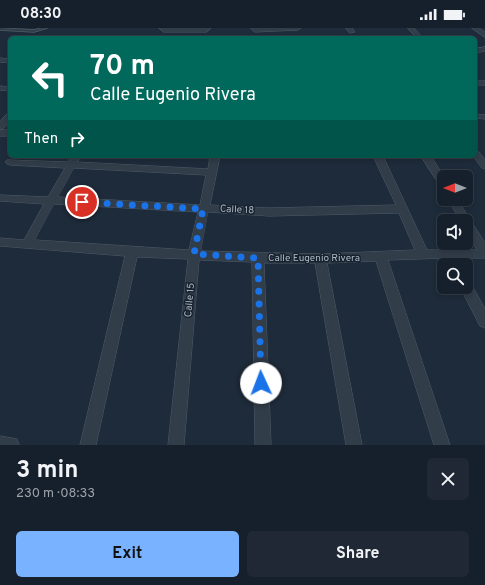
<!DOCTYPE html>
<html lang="en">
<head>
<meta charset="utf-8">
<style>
  body { margin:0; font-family:Overpass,sans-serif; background:#1f2834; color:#f1f3f6; height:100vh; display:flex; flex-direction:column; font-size:15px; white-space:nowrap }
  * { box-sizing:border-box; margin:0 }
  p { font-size:13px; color:#9ea3a9 }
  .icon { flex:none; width:22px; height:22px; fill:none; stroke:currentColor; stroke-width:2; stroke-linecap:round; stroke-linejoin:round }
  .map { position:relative; height:417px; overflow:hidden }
  .side { display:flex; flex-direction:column; background:#16202c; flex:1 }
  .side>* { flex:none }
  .guide { position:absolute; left:8px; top:8px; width:469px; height:122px; border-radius:6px; box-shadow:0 2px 6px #0003,0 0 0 1px #353e48; background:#00695c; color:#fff; overflow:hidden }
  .needle { width:26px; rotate:270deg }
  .fabs { position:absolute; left:437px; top:142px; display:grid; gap:8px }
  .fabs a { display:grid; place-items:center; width:36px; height:36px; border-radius:6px; background:#16202c; box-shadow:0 2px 6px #0003,0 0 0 1px #353e48; font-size:20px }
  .pin { position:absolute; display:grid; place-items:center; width:34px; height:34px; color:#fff; margin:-17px; border:2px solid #fff; border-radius:50%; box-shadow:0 1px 4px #0007 }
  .me { position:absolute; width:44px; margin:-22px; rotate:358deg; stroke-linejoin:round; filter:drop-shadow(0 0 3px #0008) }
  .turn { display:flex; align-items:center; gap:14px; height:84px; padding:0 16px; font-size:18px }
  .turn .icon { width:52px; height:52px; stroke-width:2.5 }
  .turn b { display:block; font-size:28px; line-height:34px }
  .then { display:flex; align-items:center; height:38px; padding:0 16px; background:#0003; gap:8px; font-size:15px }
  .round { display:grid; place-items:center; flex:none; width:42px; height:42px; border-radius:6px; background:#1f2834 }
  .overview { display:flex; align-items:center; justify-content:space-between; height:68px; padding:0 16px }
  h1 { font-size:24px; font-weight:700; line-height:30px }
  .primary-button { display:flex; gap:8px; margin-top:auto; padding:8px 16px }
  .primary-button a { flex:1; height:46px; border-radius:6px; background:#79b3ff; color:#111; font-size:16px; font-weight:700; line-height:46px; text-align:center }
  .primary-button a+a { background:#1f2834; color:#f1f3f6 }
  .status { display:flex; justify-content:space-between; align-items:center; height:28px; padding:0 20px; background:#16202c; direction:ltr }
  .status svg { height:11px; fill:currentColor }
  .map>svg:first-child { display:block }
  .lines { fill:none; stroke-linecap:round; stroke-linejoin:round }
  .lane-casing { stroke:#4f5b68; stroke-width:1.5 }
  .street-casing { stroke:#4f5b68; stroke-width:1 }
  .lane { fill:#323d4a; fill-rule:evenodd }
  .street { fill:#323d4a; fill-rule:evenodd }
  .route { stroke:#1a73e8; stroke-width:7; stroke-dasharray:0 12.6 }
  .labels { text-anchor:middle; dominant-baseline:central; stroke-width:3; stroke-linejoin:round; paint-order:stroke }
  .street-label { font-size:10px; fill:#acb8c7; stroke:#18222e }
</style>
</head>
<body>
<div class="status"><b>08:30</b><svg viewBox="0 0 49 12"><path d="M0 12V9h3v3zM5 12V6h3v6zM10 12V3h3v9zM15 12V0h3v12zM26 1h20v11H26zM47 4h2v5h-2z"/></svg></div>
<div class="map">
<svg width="485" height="417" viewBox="0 0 485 417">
  <rect width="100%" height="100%" fill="#1e2b3a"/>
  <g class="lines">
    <defs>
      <path id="lane" d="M0,0L34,2L42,0H47L34,4L0,2Z"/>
      <g id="street">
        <path d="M159,0H211L207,4H164Z"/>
        <path d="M251,0H301L298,2L255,4Z"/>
        <path d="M346,0H352L355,4L350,5Z"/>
        <path d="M408,0H414L423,10H417Z"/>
        <path d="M472,0H479L485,4V9Z"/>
        <path d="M485,19V23L475,25V21Z"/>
        <path d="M0,30L10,31V35L0,34Z"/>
        <rect x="475" y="53" width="10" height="4"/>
        <path d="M0,58L10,59V63L0,62Z"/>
        <path d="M7,86H10V93L3,101H0V94Z"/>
        <path d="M475,86L485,87V91L475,90Z"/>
        <rect x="0" y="102" width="10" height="6"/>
        <path d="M475,123L479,124L485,132V141L482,140L473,128H475Z"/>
        <path d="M71,128H81L77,134L208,141L210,128H220L210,177L269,180L396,177L373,128H383L427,222H477L466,202V193H461L447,171H457L485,215V230H457L461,237H449L446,230L388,232L450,417H434L376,233L327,235L362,417H346L315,235H264L271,417H255L252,234L199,232L184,417H168L188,231L137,229L96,417H80L125,228L0,218V210L24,212L44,176L0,173V167L48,169L65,140L10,137L7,136L5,134L7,132L68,134ZM74,140L206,147L200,177L58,169ZM54,176L198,184L189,222L35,212ZM208,184L269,188L399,185L415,222L320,226L201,223Z"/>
        <path d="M421,128H431L444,149V160L441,159Z"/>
        <path d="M466,253L470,254L485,281V300L480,298L460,259H466Z"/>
        <path d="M0,408L17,411L19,417H0Z"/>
      </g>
    </defs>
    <!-- lane casing -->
    <use href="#lane" class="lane-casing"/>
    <!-- street casing -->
    <use href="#street" class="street-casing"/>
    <!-- lane -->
    <use href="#lane" class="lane"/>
    <!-- street -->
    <use href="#street" class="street"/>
  </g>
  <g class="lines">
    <!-- route -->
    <path class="route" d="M82,174L203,181L194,226L258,230L261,355"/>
  </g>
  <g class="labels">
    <!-- street labels -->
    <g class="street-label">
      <text transform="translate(237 182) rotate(3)">Calle 18</text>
      <text x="314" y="230">Calle Eugenio Rivera</text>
      <text transform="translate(190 272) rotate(-85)">Calle 15</text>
    </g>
  </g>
</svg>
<div class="fabs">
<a><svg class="needle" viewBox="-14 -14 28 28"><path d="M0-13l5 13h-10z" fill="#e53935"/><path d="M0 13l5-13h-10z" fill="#9ea3a9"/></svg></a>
<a><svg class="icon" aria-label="sound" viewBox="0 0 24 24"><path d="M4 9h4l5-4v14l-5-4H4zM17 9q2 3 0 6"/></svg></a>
<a><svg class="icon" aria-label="search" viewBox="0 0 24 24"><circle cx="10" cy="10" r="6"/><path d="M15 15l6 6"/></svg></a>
</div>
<div class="pin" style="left:82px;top:174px;background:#d93025"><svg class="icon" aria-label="arrive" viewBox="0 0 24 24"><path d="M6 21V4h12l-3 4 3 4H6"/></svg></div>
<svg class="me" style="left:261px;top:355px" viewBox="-20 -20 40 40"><circle r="19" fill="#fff"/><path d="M0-13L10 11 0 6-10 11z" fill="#1a73e8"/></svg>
<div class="guide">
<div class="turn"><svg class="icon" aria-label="left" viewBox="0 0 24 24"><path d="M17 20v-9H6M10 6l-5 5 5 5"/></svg><div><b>70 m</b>Calle Eugenio Rivera</div></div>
<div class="then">Then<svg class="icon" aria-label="right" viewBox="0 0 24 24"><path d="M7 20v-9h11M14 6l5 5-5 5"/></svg></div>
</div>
</div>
<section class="side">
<div class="overview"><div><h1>3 min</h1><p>230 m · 08:33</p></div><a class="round"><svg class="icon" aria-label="close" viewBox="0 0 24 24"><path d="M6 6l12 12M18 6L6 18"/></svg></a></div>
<div class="primary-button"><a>Exit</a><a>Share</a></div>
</section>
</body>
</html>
